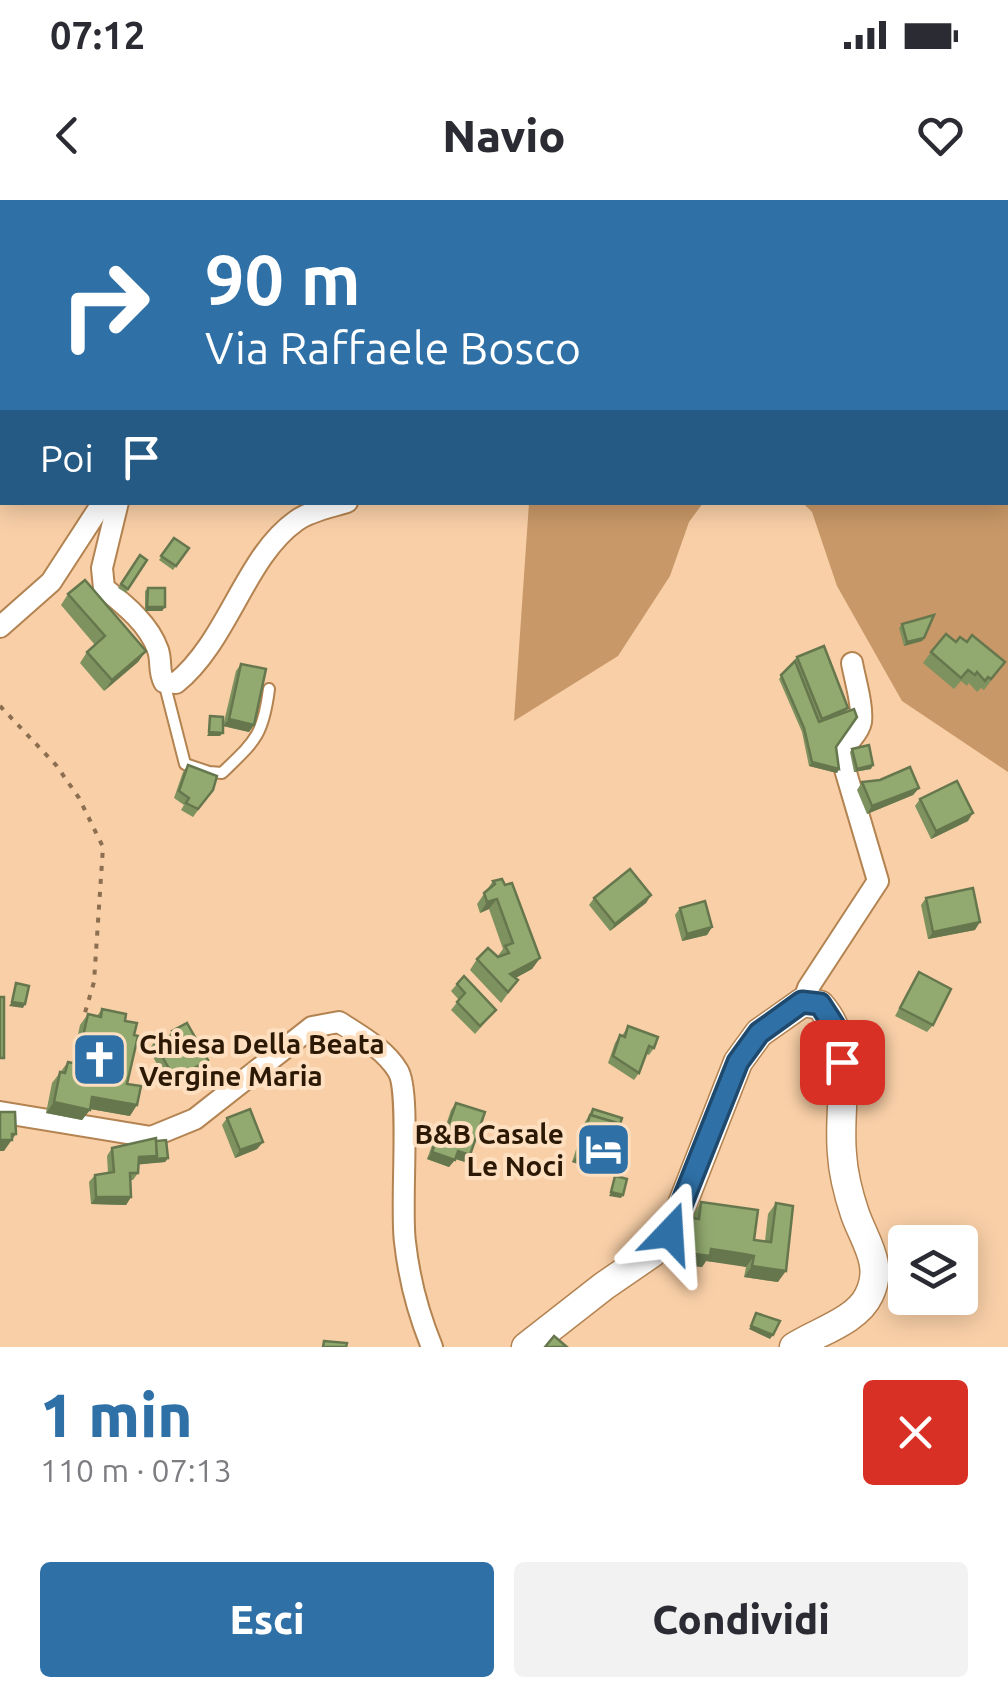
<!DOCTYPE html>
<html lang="it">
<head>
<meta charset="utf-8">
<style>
  body { margin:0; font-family:Ubuntu,sans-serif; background:#f2f2f3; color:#2b2b33; height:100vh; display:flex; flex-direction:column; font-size:38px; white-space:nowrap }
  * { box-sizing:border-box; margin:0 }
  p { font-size:32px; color:#7c7c81 }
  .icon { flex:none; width:55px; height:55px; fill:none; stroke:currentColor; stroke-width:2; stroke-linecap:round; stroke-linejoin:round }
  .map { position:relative; height:1147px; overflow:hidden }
  .sheet { display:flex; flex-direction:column; background:#fff; flex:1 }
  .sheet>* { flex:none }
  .hud { position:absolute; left:0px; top:0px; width:1010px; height:305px; box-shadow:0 5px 25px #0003; background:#2f71a7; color:#fff; overflow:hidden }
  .controls { position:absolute; left:888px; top:1025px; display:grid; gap:20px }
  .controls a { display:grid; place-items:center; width:90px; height:90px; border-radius:10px; background:#fff; box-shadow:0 5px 25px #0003; font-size:50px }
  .pin { position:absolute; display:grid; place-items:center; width:85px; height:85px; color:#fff; margin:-42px; border-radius:20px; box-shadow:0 5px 15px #0006 }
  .me { position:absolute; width:110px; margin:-55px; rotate:20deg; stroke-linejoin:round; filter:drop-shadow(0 0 8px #0008) }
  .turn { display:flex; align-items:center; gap:35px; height:210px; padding:0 40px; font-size:45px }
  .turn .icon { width:130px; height:130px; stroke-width:2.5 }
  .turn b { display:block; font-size:70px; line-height:85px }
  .then { display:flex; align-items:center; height:95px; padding:0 40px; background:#0003; gap:20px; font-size:38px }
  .round { display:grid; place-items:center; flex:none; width:105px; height:105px; border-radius:10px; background:#f2f2f3 }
  .overview { display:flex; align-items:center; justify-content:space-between; height:170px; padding:0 40px }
  h1 { font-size:60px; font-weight:800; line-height:75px; color:#2f71a7 }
  .button { display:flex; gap:20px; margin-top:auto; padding:20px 40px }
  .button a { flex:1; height:115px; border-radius:10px; background:#2f71a7; color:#fff; font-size:40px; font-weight:800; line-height:115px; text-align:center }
  .button a+a { background:#f2f2f3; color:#2b2b33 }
  .status { display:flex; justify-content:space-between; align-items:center; height:70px; padding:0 50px; background:#fff; direction:ltr }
  .status svg { height:28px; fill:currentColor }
  header { display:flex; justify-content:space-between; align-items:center; height:130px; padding:0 40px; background:#fff; font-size:45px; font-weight:800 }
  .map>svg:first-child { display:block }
  .forest { fill:#c89868 }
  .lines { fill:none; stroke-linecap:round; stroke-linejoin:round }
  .service-casing { stroke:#b38351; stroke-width:14 }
  .minor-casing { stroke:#b38351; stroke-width:24 }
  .tertiary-casing { stroke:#b38351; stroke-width:31 }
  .path { stroke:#8c6e51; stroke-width:4; stroke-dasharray:5 8; stroke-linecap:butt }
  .service { stroke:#fff; stroke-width:10 }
  .minor { stroke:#fff; stroke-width:20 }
  .tertiary { stroke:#fff; stroke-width:28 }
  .wall { fill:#7e925f }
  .shaded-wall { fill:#66774e }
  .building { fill:#92aa6f; stroke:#66774e; stroke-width:2.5 }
  .route-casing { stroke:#1f496d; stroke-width:25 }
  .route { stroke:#2f71a7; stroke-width:18 }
  .labels { text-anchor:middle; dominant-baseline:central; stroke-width:8; stroke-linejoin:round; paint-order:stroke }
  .poi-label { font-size:28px; font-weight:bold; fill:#2c1905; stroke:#fedfc0; text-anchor:start }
</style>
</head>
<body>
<div class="status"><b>07:12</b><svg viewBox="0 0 49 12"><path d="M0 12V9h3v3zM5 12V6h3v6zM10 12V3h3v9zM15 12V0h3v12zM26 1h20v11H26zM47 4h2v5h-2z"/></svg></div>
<header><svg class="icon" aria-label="back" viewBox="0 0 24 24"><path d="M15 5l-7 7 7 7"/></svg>Navio<svg class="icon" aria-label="heart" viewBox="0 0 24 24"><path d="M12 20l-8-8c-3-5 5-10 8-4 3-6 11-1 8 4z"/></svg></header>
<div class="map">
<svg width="1008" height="1147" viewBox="0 0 1008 1147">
  <rect width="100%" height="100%" fill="#f8cfa7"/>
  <!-- forest -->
  <g class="forest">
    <path d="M537,0H1008V572L902,501L837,386L812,312L803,303L1008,302V2H535Z"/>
    <path d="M529,303H703L689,322L670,376L618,456L514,521Z"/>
  </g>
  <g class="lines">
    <defs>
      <path id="service" d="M164,482L185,564L209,572L222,573C255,541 263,536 269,489"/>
      <g id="minor">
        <path d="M216,2L217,0"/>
        <path d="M0,169L2,166"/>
        <path d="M0,248L2,247"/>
        <path d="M118,302L102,368L104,388C125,405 149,424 158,450C162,462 158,470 164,482L176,483C228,441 245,357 296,321C309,311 331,307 347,302"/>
        <path d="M0,427L51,382L103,302"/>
        <path d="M803,802L808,788L878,681L842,559C843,542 858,537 861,522C863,505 855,480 852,463"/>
        <path d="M0,912L151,937L195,919L312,827L339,822C359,835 385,849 398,871C411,891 400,1007 405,1042C409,1078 418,1113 432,1147"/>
      </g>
      <path id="tertiary" d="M526,1147L604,1086L652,1053L671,1033L738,862L759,833L803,802L820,805C857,847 837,902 842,954C843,972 849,996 855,1014C865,1042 884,1065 869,1095C857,1121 817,1132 794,1147"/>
    </defs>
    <!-- service casing -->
    <use href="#service" class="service-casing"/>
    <!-- minor casing -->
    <use href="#minor" class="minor-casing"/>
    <!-- tertiary casing -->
    <use href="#tertiary" class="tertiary-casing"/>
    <!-- path -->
    <path class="path" d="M0,506L56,565L79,598L103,647L94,782L84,816"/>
    <!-- service -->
    <use href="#service" class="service"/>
    <!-- minor -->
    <use href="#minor" class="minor"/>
    <!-- tertiary -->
    <use href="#tertiary" class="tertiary"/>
  </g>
  <!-- wall -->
  <g class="wall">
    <path d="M174,338L189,348L173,370L159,360Z"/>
    <path d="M140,355L147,360L126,393L118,388Z"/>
    <path d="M148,388L165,407L162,411H145V391Z"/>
    <path d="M68,394L146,451L138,462L104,491L80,463L87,452L95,445L61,405Z"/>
    <path d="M902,424L924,438L922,441L904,446L899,428Z"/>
    <path d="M956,442H967L1005,462L984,490L981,488L977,492L969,483L967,486L961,481L954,489L923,463L931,452Z"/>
    <path d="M797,457L848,508L846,512L836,547L839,569L837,573L809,566L802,532L779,479Z"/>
    <path d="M241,464L254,525L249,532L223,526L236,471Z"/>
    <path d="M852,549L871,569L854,572L850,552Z"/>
    <path d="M188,565L213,590L193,617L181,610L184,605L174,598L183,572Z"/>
    <path d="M862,582L919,588L913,595L867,614L857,590Z"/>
    <path d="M920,599L968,621L931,639L915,606Z"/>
    <path d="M493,681L540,758L532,769L515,778L518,780L501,803L470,770L477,759L497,757L503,749L489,709L480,713L477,704Z"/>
    <path d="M651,695L646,703L610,731L589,705L594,698Z"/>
    <path d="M926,698L975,730L928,739L921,705Z"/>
    <path d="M680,708L712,727L707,735L682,741L675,715Z"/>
    <path d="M919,772L933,825L927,832L895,816Z"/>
    <path d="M457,784L496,810L475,834L451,810L459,800L451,791Z"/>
    <path d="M102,809L125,821L127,884L130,916L90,909L82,920L46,913L52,883L68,862L72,863L80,825L88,814L97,816Z"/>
    <path d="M628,826L654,848L649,855L646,854L639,873L634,880L608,863L615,843L620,835L622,836Z"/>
    <path d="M172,831L203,868L170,887L149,850L154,842L167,838Z"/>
    <path d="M456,903L465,962L455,959L449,967L427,959L434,940L439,933L443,934L451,910Z"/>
    <path d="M593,909L603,972L572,962L585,922Z"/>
    <path d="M227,918L263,942L257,949L235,958L222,925Z"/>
    <path d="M156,941L168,958L165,962L139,964L138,973L133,980H131V997L126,1005L91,1004L89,982L95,975L108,973L107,956L112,948Z"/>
    <path d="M701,1002L754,1040L765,1041L768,1014L776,1003L778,1082L744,1077L746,1067L736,1064L706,1061L702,1067L671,1063L674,1041L682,1031H685L693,1018L694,1013Z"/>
  </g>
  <!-- shaded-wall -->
  <g class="shaded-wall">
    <path d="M147,407H165L162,411H145Z"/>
    <path d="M924,438L922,441L904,446L907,442Z"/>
    <path d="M146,451L138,462L104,491L112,480Z"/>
    <path d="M229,519L254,525L249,532L223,526Z"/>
    <path d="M209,532L223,533L220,536H207Z"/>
    <path d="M812,562L839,569L837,573L809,566Z"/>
    <path d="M873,565L871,569L854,572L857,569Z"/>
    <path d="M919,588L913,595L867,614L872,606Z"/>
    <path d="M973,613L968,621L931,639L936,631Z"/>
    <path d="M651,695L646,703L610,731L615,724Z"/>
    <path d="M497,699L489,709L480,713L487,702Z"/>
    <path d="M980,722L975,730L928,739L933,732Z"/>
    <path d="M712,727L707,735L682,741L687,734Z"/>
    <path d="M540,758L532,769L503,785L510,774Z"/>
    <path d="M12,802L25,804L23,808L9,806Z"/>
    <path d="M208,860L203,868L170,887L175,879Z"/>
    <path d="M92,897L137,905L130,916L85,908Z"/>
    <path d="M54,902L90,910L82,920L46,913Z"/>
    <path d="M12,934H16L4,951H0V940Z"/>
    <path d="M263,942L257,949L235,958L240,950Z"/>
    <path d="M458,951L470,955L465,962L453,958Z"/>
    <path d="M432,952L455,960L449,967L427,959Z"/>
    <path d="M578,955L608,964L603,972L572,962Z"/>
    <path d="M157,956L168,958L165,962L134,965L139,957Z"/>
    <path d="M611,992L623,995L621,998L609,996Z"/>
    <path d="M96,997H131L126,1005L91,1004Z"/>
    <path d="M711,1049L744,1054L754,1056L746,1067L706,1061L702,1067L671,1063L679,1052Z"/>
    <path d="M752,1066L786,1071L778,1082L744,1077Z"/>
    <path d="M751,1126L773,1135L770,1139L749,1129Z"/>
  </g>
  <!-- building -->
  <g class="building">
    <path d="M128,0H145L143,2H129Z"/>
    <path d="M174,338L189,348L176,366L161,356Z"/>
    <path d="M140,355L147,360L128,389L121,384Z"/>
    <path d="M85,380L146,451L112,480L87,452L105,436L68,394Z"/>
    <path d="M148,388H165V407H147Z"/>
    <path d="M934,415L924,438L907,442L902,424Z"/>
    <path d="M946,434L956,442L960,437L967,442L972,435L1005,462L991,479L988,477L985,481L977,472L975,475L968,470L961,478L931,452Z"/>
    <path d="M824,446L848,508L822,519L797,457Z"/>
    <path d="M795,461L819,522L854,509L857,517L836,547L839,569L812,562L804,528L781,475Z"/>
    <path d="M241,464L266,469L254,525L229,519Z"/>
    <path d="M210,516L223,517V533L209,532Z"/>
    <path d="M869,545L873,565L857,569L852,549Z"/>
    <path d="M188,565L217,576L213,590L198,609L186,603L189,598L179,591Z"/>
    <path d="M910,567L919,588L872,606L862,582L880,580Z"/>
    <path d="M957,581L973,613L936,631L920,599Z"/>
    <path d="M630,669L651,695L615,724L594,698Z"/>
    <path d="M502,679L505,685L512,683L540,758L510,774L518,780L508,792L477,759L488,748L498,757L509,753L505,746L513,743L497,699L487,702L484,693L495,684L493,681Z"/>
    <path d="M973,688L980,722L933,732L926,698Z"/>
    <path d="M705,701L712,727L687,734L680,708Z"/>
    <path d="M919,772L951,789L933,825L900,808Z"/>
    <path d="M464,776L496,810L480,826L457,802L465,793L457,784Z"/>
    <path d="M16,783L29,786L25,804L12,802Z"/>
    <rect x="0" y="797" width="4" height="61"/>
    <path d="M102,809L126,814L125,821L137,823L134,835L138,836L127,884L141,886L137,905L92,897L90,910L54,902L60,872L65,873L68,862L77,864L88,814L101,817Z"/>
    <path d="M187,823L208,860L175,879L154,842L165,836L168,841L175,837L172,831Z"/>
    <path d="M628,826L658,837L654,848L649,846L639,873L613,856L620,835L625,837Z"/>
    <path d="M456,903L485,912L470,955L458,951L455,960L432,952L439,933L445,935Z"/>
    <path d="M250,909L263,942L240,950L227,918Z"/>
    <path d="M593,909L622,918L620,924L591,915Z"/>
    <path d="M0,912H15L16,934H12V940H0Z"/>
    <path d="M590,915L621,924L608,964L578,955Z"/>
    <path d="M156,938L157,956L139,957L138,973H130L131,997H96L95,975L114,972L112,948Z"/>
    <path d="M166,940L168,958L154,959L157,956L156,941Z"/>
    <path d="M615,976L627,979L623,995L611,992Z"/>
    <path d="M701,1002L758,1010L754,1040L771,1042L776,1003L793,1006L786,1071L752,1066L754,1056L744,1054L711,1049L710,1056L679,1052L682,1031L691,1032L693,1018L699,1019Z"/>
    <path d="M756,1113L780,1121L773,1135L751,1126Z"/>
    <path d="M554,1136L567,1147H545Z"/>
    <path d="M324,1141L347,1143L346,1147H323Z"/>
  </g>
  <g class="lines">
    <defs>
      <path id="route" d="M670,1033L738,862L759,833L802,802L820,804L840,835L842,862"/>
    </defs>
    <!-- route casing -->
    <use href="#route" class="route-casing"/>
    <!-- route -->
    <use href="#route" class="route"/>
  </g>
  <!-- icons -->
  <defs>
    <symbol id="church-square" viewBox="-11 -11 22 22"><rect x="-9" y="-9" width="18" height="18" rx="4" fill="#2f71a7" stroke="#fedfc0"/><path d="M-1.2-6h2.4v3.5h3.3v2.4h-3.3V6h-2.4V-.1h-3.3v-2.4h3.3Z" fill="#fff"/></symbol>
    <symbol id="hotel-square" viewBox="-11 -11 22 22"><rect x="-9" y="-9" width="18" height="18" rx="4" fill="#2f71a7" stroke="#fedfc0"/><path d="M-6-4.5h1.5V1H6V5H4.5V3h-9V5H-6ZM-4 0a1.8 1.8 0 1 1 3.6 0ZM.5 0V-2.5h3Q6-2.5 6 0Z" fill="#fff"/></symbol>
  </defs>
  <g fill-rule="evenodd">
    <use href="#church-square" x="68" y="828" width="63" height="63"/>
    <use href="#hotel-square" x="572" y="918" width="63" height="63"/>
  </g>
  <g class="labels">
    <!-- poi labels -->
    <g class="poi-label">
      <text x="139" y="843">Chiesa Della Beata<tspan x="139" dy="32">Vergine Maria</tspan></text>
      <text x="564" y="933" text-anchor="end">B&amp;B Casale<tspan x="564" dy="32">Le Noci</tspan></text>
    </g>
  </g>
</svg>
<div class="controls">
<a><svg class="icon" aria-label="layers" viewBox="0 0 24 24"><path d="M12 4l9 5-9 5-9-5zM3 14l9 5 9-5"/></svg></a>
</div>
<div class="pin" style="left:842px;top:862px;background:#d93025"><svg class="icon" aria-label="arrive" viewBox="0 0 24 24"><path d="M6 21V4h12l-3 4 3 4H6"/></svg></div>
<svg class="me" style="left:670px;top:1033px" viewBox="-20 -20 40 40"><path d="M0-17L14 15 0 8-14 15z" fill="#2f71a7" stroke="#fff" stroke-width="4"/></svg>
<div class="hud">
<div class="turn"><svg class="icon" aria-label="right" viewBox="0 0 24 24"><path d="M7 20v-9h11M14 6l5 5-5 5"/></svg><div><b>90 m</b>Via Raffaele Bosco</div></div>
<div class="then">Poi<svg class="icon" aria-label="arrive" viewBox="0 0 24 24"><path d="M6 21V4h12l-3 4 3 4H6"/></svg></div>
</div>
</div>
<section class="sheet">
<div class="overview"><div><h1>1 min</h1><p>110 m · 07:13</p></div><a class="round" style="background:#d93025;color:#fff"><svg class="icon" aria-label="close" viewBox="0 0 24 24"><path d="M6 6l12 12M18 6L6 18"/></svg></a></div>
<div class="button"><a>Esci</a><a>Condividi</a></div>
</section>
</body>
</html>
